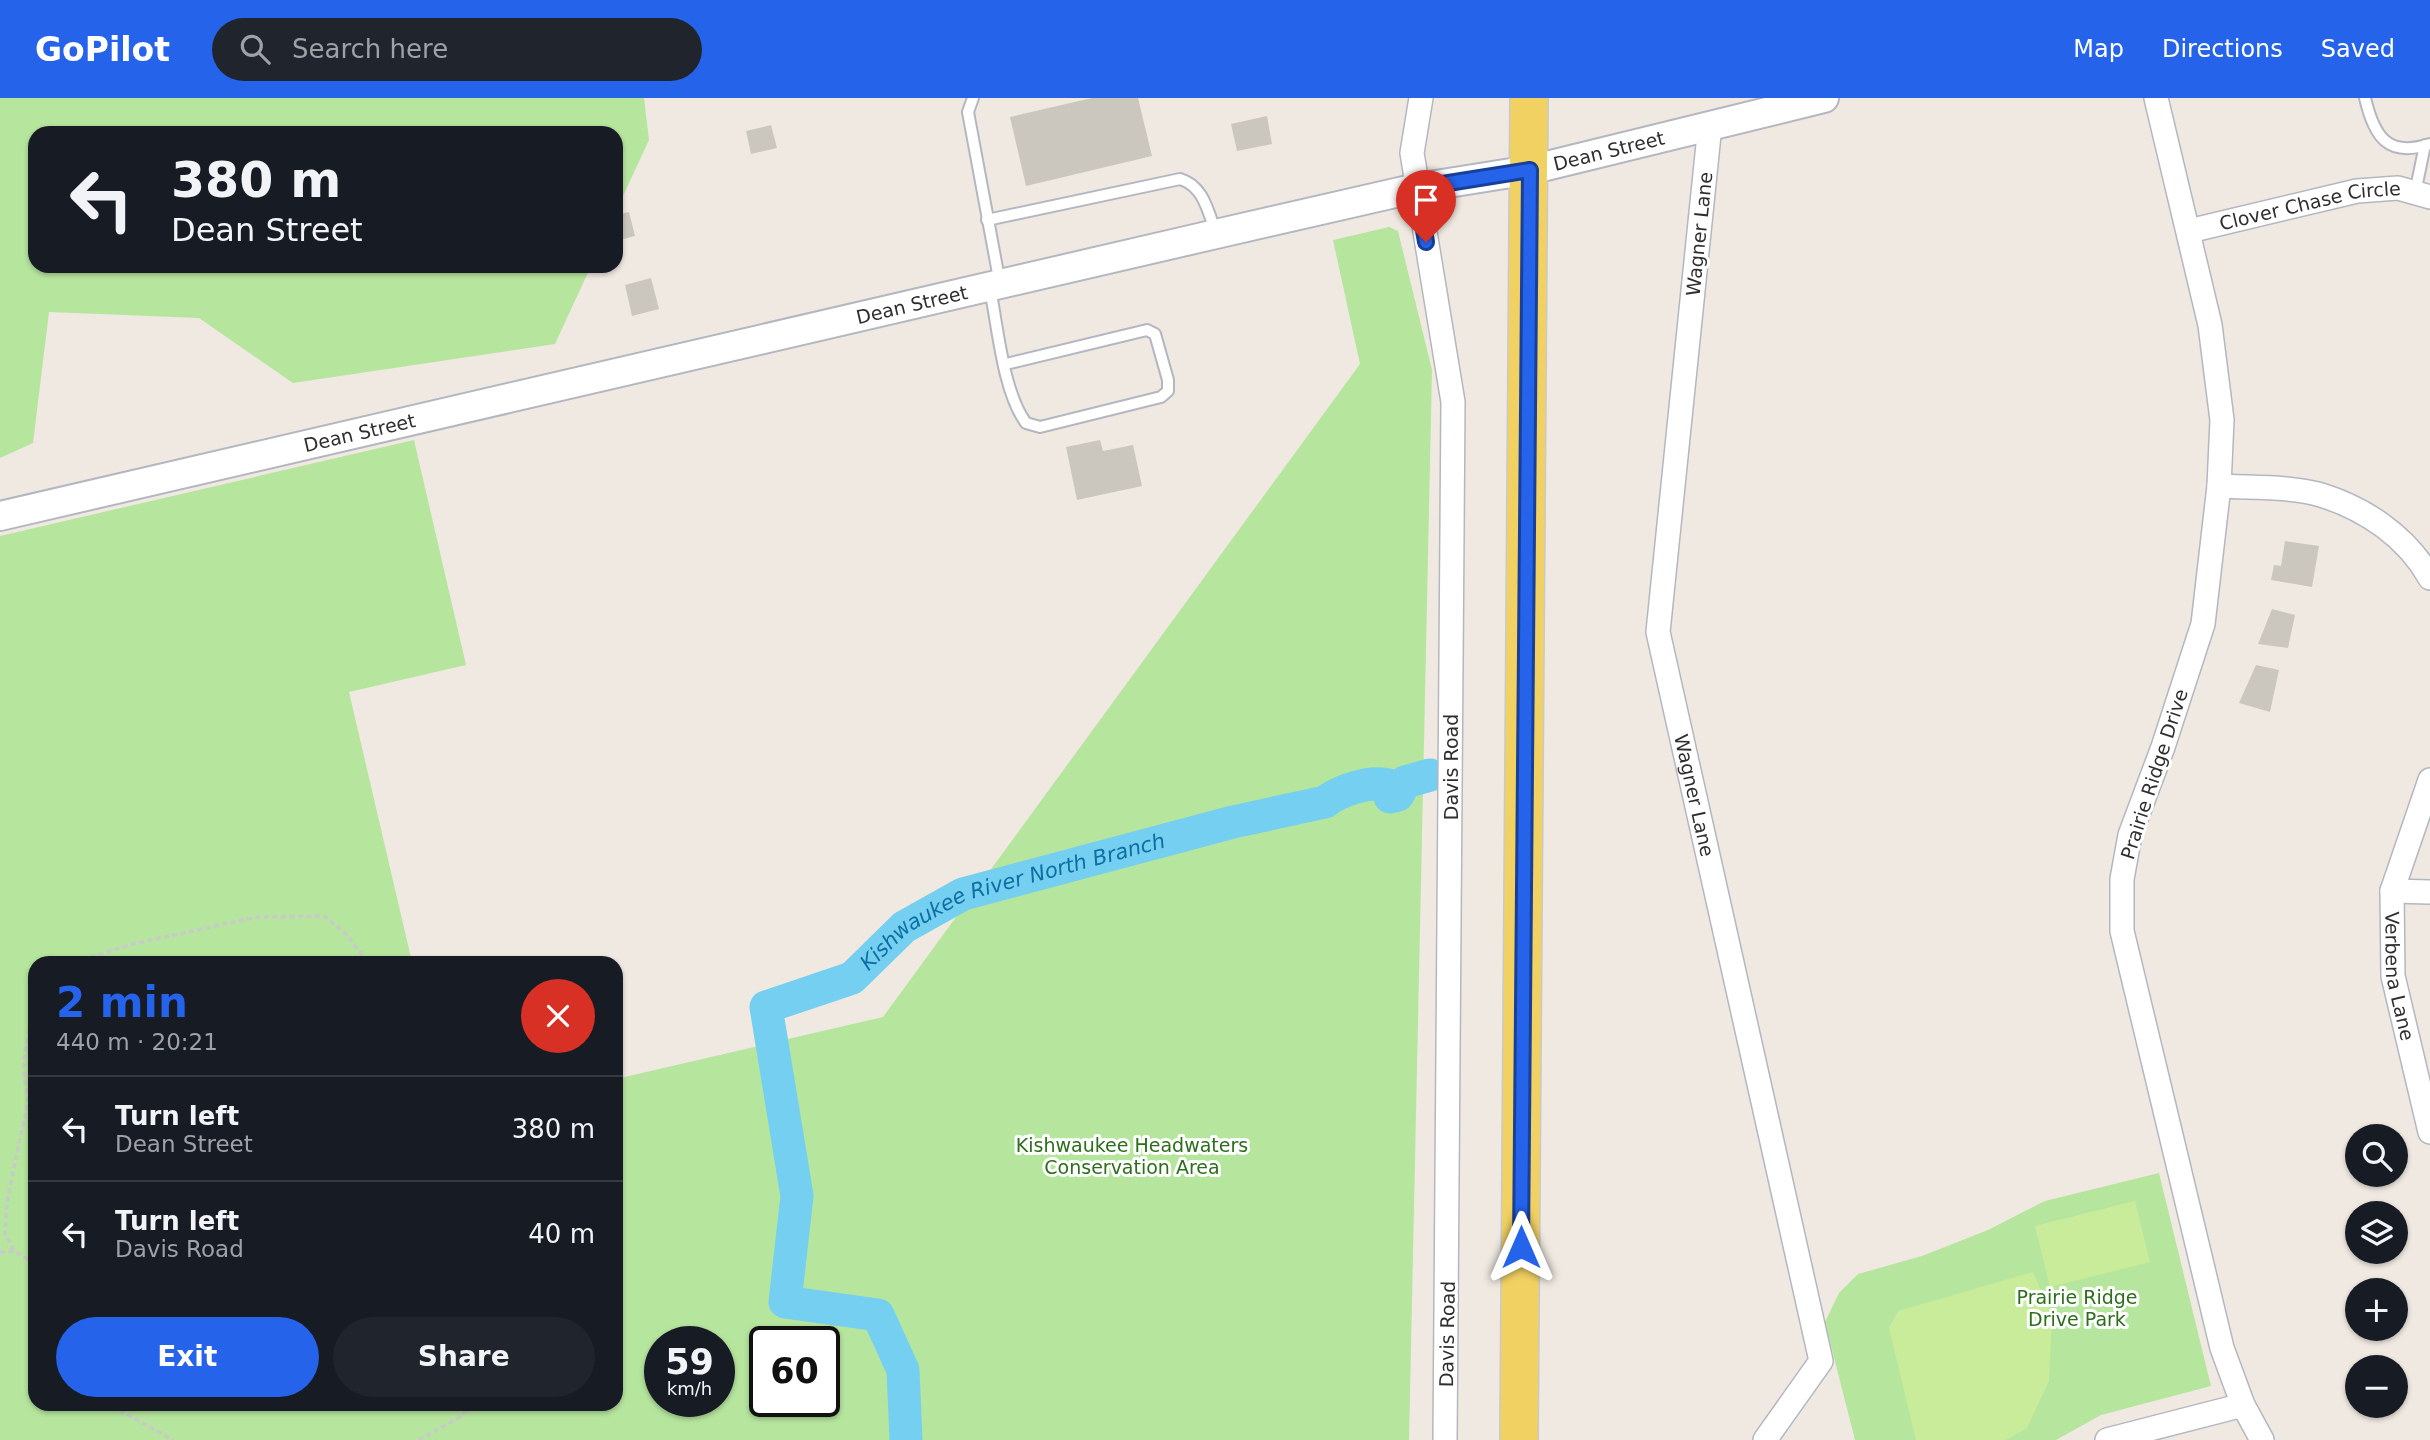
<!DOCTYPE html>
<html lang="en">
<head>
<meta charset="utf-8">
<style>
  body { margin:0; font-family:"DejaVu Sans",sans-serif; background:#20242c; color:#f1f3f6; height:100vh; display:flex; flex-direction:column; font-size:26px; white-space:nowrap }
  * { box-sizing:border-box; margin:0 }
  p { font-size:23px; color:#9ea1a6 }
  .icon { flex:none; width:38px; height:38px; fill:none; stroke:currentColor; stroke-width:2; stroke-linecap:round; stroke-linejoin:round }
  .map { position:relative; flex:1; overflow:hidden }
  .side { position:absolute; left:28px; top:858px; width:595px; height:455px; display:flex; flex-direction:column; background:#171b24; border-radius:21px; box-shadow:0 2px 5px #0004 }
  .side>* { flex:none }
  .hud { position:absolute; left:28px; top:28px; width:595px; height:147px; border-radius:21px; box-shadow:0 2px 5px #0004; background:#171b24; color:#f1f3f6; overflow:hidden }
  .tools { position:absolute; left:2345px; top:1026px; display:grid; gap:14px }
  .tools a { display:grid; place-items:center; width:63px; height:63px; border-radius:50%; background:#171b24; box-shadow:0 2px 5px #0004; font-size:35px }
  .speed { position:absolute; left:644px; top:1228px; display:flex; gap:14px; font-size:35px; font-weight:700; text-align:center }
  .speed>* { display:grid; place-content:center; width:91px; height:91px; border-radius:50%; background:#171b24; box-shadow:0 2px 5px #0004; line-height:1 }
  .speed small { font-size:18px; font-weight:400 }
  .speed .limit { border:4px solid #111; border-radius:10px; background:#fff; color:#111 }
  .pin { position:absolute; display:grid; place-items:center; width:60px; height:60px; color:#fff; margin:-72px -30px; border-radius:50% 50% 50% 0; rotate:-45deg; box-shadow:0 0 7px #0007 }
  .pin .icon { rotate:45deg }
  .me { position:absolute; width:77px; margin:-38px; rotate:0deg; stroke-linejoin:round; filter:drop-shadow(0 0 5px #0008) }
  .turn { display:flex; align-items:center; gap:24px; height:147px; padding:0 28px; font-size:32px }
  .turn .icon { width:91px; height:91px; stroke-width:2.5 }
  .turn b { display:block; font-size:49px; line-height:60px }
  .round { display:grid; place-items:center; flex:none; width:74px; height:74px; border-radius:37px; background:#20242c }
  .summary { display:flex; align-items:center; justify-content:space-between; height:119px; padding:0 28px }
  h1 { font-size:42px; font-weight:700; line-height:52px; color:#2563eb }
  .cta { display:flex; gap:14px; margin-top:auto; padding:14px 28px }
  .cta a { flex:1; height:80px; border-radius:42px; background:#2563eb; color:#fff; font-size:28px; font-weight:700; line-height:80px; text-align:center }
  .cta a+a { background:#20242c; color:#f1f3f6 }
  ul { padding:0; list-style:none }
  li { display:flex; align-items:center; gap:21px; height:105px; padding:0 28px; border-top:2px solid #363941 }
  li div { flex:1 }
  li b { display:block; font-size:26px }
  li em { font-style:normal }
  header { display:flex; align-items:center; gap:42px; box-sizing:border-box; height:98px; padding:0 35px; background:#2563eb; color:#fff }
  header strong { font-size:33px }
  nav { display:flex; gap:38px; margin-inline-start:auto; font-size:24px }
  .search { width:490px; height:63px; background:#20242c; display:flex; align-items:center; gap:18px; box-sizing:border-box; padding:0 24px; border-radius:38px; color:#9ea1a6; font-size:26px }
  .map>svg:first-child { display:block }
  .green { fill:#b6e59e; fill-rule:evenodd }
  .pitch { fill:#c9ec9a }
  .lines { fill:none; stroke-linecap:round; stroke-linejoin:round }
  .river { stroke:#75cff0; stroke-width:33 }
  .building { fill:#cbc7bf }
  .service-casing { stroke:#b4b7c1; stroke-width:14 }
  .minor-casing { stroke:#b4b7c1; stroke-width:26 }
  .tertiary-casing { stroke:#b4b7c1; stroke-width:32 }
  .primary-casing { stroke:#c9c9c9; stroke-width:40 }
  .path { stroke:#c9c9c9; stroke-width:3.5; stroke-dasharray:5 3.5; stroke-linecap:butt }
  .service { stroke:#fff; stroke-width:10 }
  .minor { stroke:#fff; stroke-width:23 }
  .tertiary { stroke:#fff; stroke-width:28 }
  .primary { stroke:#f2d163; stroke-width:37 }
  .route-casing { stroke:#184099; stroke-width:18 }
  .route { stroke:#2563eb; stroke-width:12 }
  .labels { text-anchor:middle; dominant-baseline:central; stroke-width:6; stroke-linejoin:round; paint-order:stroke }
  .street-label { font-size:19px; fill:#2e2e2e; stroke:#fff }
  .park-label { font-size:19px; fill:#2c6e1b; stroke:#fff }
  .water-label { font-size:21px; font-style:italic; fill:#0d6fa3; stroke:#fff }
</style>
</head>
<body>
<header>
<strong>GoPilot</strong>
<div class="search"><svg class="icon" aria-label="search" viewBox="0 0 24 24"><circle cx="10" cy="10" r="6"/><path d="M15 15l6 6"/></svg>Search here</div>
<nav><a>Map</a><a>Directions</a><a>Saved</a></nav>
</header>
<div class="map">
<svg width="2430" height="1342" viewBox="0 0 2430 1342">
  <rect width="100%" height="100%" fill="#efe9e1"/>
  <!-- green -->
  <g class="green">
    <path d="M0,0H644L649,42L616,113V35H35V168H591L555,246L293,285L199,220L49,214L33,345L0,360Z"/>
    <path d="M1389,129L1398,133L1432,272L1409,1342H0V438L414,342L466,567L349,594L412,864H35V1306H616V981L883,919L1360,266L1333,142ZM660,1244H719V1304H660ZM765,1244H824V1304H765Z"/>
    <path d="M2159,1075L2211,1288L2101,1317L2056,1342H1855L1825,1224L1839,1195L1858,1176L1922,1158L1988,1132L2045,1103Z"/>
  </g>
  <!-- pitch -->
  <g class="pitch">
    <path d="M2135,1103L2150,1164L2050,1189L2035,1128Z"/>
    <path d="M2033,1174L2052,1218L2049,1283L2027,1330L2006,1342H1916L1889,1230L1898,1213Z"/>
  </g>
  <g class="lines">
    <!-- river -->
    <path class="river" id="s1" d="M906,1342L903,1272L878,1217L785,1204L797,1098L766,909L852,880L904,829L963,796L1233,724L1325,704C1339,693 1370,682 1388,687L1390,699L1398,697L1405,684L1430,677"/>
  </g>
  <!-- building -->
  <g class="building">
    <path d="M1092,0H1138L1152,58L1026,88L1010,19Z"/>
    <path d="M1267,18L1272,46L1237,53L1231,26Z"/>
    <path d="M771,27L777,50L751,56L746,33Z"/>
    <path d="M629,114L635,138L616,143V117Z"/>
    <path d="M651,180L659,211L632,218L625,187Z"/>
    <path d="M1100,342L1103,353L1133,347L1142,388L1077,402L1066,349Z"/>
    <path d="M2285,443L2319,448L2312,489L2271,482L2274,467L2281,468Z"/>
    <path d="M2272,511L2295,517L2288,550L2258,546Z"/>
    <path d="M2256,567L2279,572L2270,614L2239,605Z"/>
  </g>
  <g class="lines">
    <defs>
      <g id="service">
        <path d="M973,0L968,14L1000,186"/>
        <path d="M2365,0C2374,38 2387,60 2430,46"/>
        <path d="M2415,95L2425,47"/>
        <path d="M987,122L1180,81C1204,88 1208,114 1216,135"/>
        <path d="M990,191C998,230 1003,294 1026,325L1040,329L1161,299L1168,293V282L1155,236L1147,232L1006,266"/>
      </g>
      <g id="minor">
        <path d="M1421,0L1412,55L1453,304L1445,1342"/>
        <path d="M2156,0L2210,227L2222,322L2219,388L2203,526L2163,649L2130,737L2122,781V833L2222,1250L2243,1307L2262,1342"/>
        <path id="s2" d="M1710,27L1658,534L1821,1263L1765,1342"/>
        <path id="s3" d="M2189,133L2357,93L2398,90L2430,99"/>
        <path d="M2219,388C2249,390 2293,388 2321,397C2366,411 2407,439 2430,480"/>
        <path id="s4" d="M2430,682L2392,793L2393,878L2430,1034"/>
        <path d="M2392,793L2430,794"/>
        <path d="M2107,1342L2243,1307"/>
      </g>
      <g id="tertiary">
        <path id="s5" d="M0,418L1216,136L1417,90L1530,72L1824,0"/>
      </g>
      <path id="primary" d="M1519,1342L1529,0"/>
    </defs>
    <!-- service casing -->
    <use href="#service" class="service-casing"/>
    <!-- minor casing -->
    <use href="#minor" class="minor-casing"/>
    <!-- tertiary casing -->
    <use href="#tertiary" class="tertiary-casing"/>
    <!-- primary casing -->
    <use href="#primary" class="primary-casing"/>
    <!-- path -->
    <g class="path">
      <path d="M74,864L133,846L257,819L324,818L347,837L367,864"/>
      <path d="M35,898L23,969L28,1003L7,1104L5,1135L14,1153L35,1166"/>
      <path d="M0,1154L14,1153"/>
      <path d="M114,1306L121,1313L173,1342"/>
      <path d="M419,1342L460,1319L472,1306"/>
    </g>
    <!-- service -->
    <use href="#service" class="service"/>
    <!-- minor -->
    <use href="#minor" class="minor"/>
    <!-- tertiary -->
    <use href="#tertiary" class="tertiary"/>
    <!-- primary -->
    <use href="#primary" class="primary"/>
  </g>
  <g class="lines">
    <defs>
      <path id="route" d="M1426,144L1417,90L1530,72L1521,1149"/>
    </defs>
    <!-- route casing -->
    <use href="#route" class="route-casing"/>
    <!-- route -->
    <use href="#route" class="route"/>
  </g>
  <g class="labels">
    <!-- street labels -->
    <g class="street-label">
      <text stroke="none"><textPath href="#s5" startOffset="1650">Dean Street</textPath></text>
      <text stroke="none"><textPath href="#s3" startOffset="124">Clover Chase Circle</textPath></text>
      <text transform="translate(1699 136) rotate(-84)">Wagner Lane</text>
      <text stroke="none"><textPath href="#s5" startOffset="936">Dean Street</textPath></text>
      <text stroke="none"><textPath href="#s5" startOffset="369">Dean Street</textPath></text>
      <text transform="translate(1451 669) rotate(-90)">Davis Road</text>
      <text transform="translate(2154 676) rotate(-72)">Prairie Ridge Drive</text>
      <text stroke="none"><textPath href="#s2" startOffset="677">Wagner Lane</textPath></text>
      <text stroke="none"><textPath href="#s4" startOffset="203">Verbena Lane</textPath></text>
      <text transform="translate(1447 1236) rotate(-89)">Davis Road</text>
    </g>
    <!-- park labels -->
    <g class="park-label">
      <text x="1132" y="1047">Kishwaukee Headwaters<tspan x="1132" dy="22">Conservation Area</tspan></text>
      <text x="2077" y="1199">Prairie Ridge<tspan x="2077" dy="22">Drive Park</tspan></text>
    </g>
    <!-- water labels -->
    <g class="water-label">
      <text stroke="none"><textPath href="#s1" startOffset="796">Kishwaukee River North Branch</textPath></text>
    </g>
  </g>
</svg>
<div class="tools">
<a><svg class="icon" aria-label="search" viewBox="0 0 24 24"><circle cx="10" cy="10" r="6"/><path d="M15 15l6 6"/></svg></a>
<a><svg class="icon" aria-label="layers" viewBox="0 0 24 24"><path d="M12 4l9 5-9 5-9-5zM3 14l9 5 9-5"/></svg></a>
<a>+</a>
<a>−</a>
</div>
<div class="speed"><div>59<small>km/h</small></div><div class="limit">60</div></div>
<div class="pin" style="left:1426px;top:144px;background:#d93025"><svg class="icon" aria-label="arrive" viewBox="0 0 24 24"><path d="M6 21V4h12l-3 4 3 4H6"/></svg></div>
<svg class="me" style="left:1521px;top:1149px" viewBox="-20 -20 40 40"><path d="M0-17L14 15 0 8-14 15z" fill="#2563eb" stroke="#fff" stroke-width="4"/></svg>
<div class="hud">
<div class="turn"><svg class="icon" aria-label="left" viewBox="0 0 24 24"><path d="M17 20v-9H6M10 6l-5 5 5 5"/></svg><div><b>380 m</b>Dean Street</div></div>
</div>
<section class="side">
<div class="summary"><div><h1>2 min</h1><p>440 m · 20:21</p></div><a class="round" style="background:#d93025;color:#fff"><svg class="icon" aria-label="close" viewBox="0 0 24 24"><path d="M6 6l12 12M18 6L6 18"/></svg></a></div>
<ul>
<li><svg class="icon" aria-label="left" viewBox="0 0 24 24"><path d="M17 20v-9H6M10 6l-5 5 5 5"/></svg><div><b>Turn left</b><p>Dean Street</p></div><em>380 m</em></li>
<li><svg class="icon" aria-label="left" viewBox="0 0 24 24"><path d="M17 20v-9H6M10 6l-5 5 5 5"/></svg><div><b>Turn left</b><p>Davis Road</p></div><em>40 m</em></li>
</ul>
<div class="cta"><a>Exit</a><a>Share</a></div>
</section>
</div>
</body>
</html>
